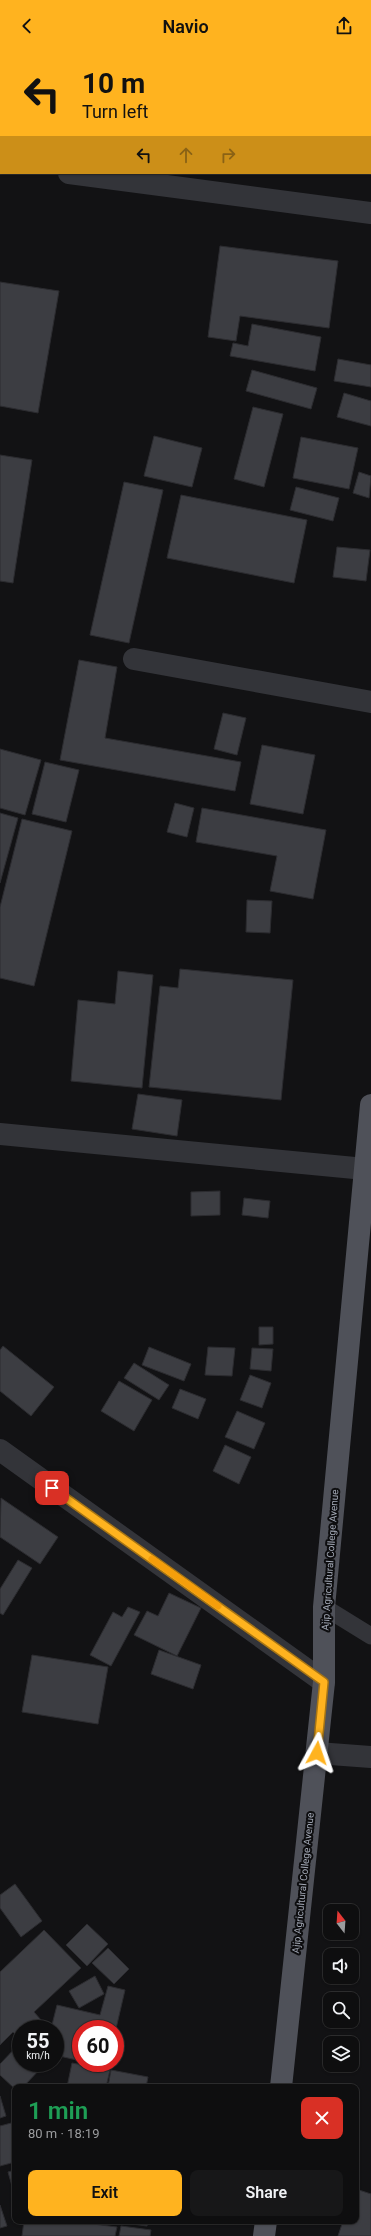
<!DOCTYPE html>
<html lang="en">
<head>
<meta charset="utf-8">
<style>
  body { margin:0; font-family:Roboto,sans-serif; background:#171718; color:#f1f3f6; height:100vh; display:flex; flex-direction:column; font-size:15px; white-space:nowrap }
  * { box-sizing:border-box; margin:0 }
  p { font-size:13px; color:#9b9c9e }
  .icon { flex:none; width:22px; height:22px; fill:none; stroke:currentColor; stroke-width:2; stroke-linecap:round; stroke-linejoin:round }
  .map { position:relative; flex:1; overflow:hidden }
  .sheet { position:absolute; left:12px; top:2032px; width:347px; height:140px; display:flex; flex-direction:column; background:#0e0e0f; border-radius:8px; box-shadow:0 1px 3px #0004,0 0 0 1px #2e2e2f }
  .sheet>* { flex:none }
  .guide { position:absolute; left:0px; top:0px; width:371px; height:122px; box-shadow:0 1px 3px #0004,0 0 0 1px #2e2e2f; background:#ffb31f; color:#111; overflow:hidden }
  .needle { width:26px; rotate:343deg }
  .controls { position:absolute; left:323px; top:1852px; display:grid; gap:8px }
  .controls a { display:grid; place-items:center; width:36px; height:36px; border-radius:8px; background:#0e0e0f; box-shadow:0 1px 3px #0004,0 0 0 1px #2e2e2f; font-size:20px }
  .speed { position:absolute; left:12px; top:1968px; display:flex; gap:8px; font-size:20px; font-weight:700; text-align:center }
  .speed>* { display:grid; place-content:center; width:52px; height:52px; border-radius:50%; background:#0e0e0f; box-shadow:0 1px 3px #0004,0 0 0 1px #2e2e2f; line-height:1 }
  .speed small { font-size:10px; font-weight:400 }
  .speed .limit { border:6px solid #d22; background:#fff; color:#111 }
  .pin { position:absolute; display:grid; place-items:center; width:34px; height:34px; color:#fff; margin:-17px; border-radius:8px; box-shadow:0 2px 6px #0006 }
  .me { position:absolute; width:44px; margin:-22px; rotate:5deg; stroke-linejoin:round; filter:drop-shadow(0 0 3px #0008) }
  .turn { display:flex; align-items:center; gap:14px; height:84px; padding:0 16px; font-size:18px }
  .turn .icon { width:52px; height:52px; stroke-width:2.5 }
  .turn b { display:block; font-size:28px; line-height:34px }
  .lanes { display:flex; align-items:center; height:38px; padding:0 16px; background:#0003; justify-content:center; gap:20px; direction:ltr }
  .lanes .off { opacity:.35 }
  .round { display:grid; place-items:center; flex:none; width:42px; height:42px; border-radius:8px; background:#171718 }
  .head { display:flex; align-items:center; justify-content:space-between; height:68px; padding:0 16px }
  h1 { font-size:24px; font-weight:600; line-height:30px; color:#1e9e55 }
  .button { display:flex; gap:8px; margin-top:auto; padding:8px 16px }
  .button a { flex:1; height:46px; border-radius:8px; background:#ffb31f; color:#111; font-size:16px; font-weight:600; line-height:46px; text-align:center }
  .button a+a { background:#171718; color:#f1f3f6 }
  header { display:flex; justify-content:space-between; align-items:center; height:52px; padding:0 16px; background:#ffb31f; color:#111; font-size:18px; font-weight:600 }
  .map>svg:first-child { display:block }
  .building { fill:#3c3d42; stroke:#2c2c30 }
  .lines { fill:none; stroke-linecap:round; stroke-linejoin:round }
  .service { stroke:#333439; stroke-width:17 }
  .minor { stroke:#333439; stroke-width:22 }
  .primary { stroke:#4f5159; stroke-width:22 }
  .route-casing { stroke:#a67414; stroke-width:10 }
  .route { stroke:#ffb31f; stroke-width:7 }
  .slow { stroke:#f59e0b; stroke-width:7 }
  .labels { text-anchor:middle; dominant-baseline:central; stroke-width:4; stroke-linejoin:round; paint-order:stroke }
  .street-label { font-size:10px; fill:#a3a9b6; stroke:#0d0d0f }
</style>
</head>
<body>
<header><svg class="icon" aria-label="back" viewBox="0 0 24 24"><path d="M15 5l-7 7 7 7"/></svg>Navio<svg class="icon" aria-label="share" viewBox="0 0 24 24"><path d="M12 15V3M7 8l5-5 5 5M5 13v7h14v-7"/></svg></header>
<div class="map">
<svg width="371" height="2184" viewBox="0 0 371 2184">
  <rect width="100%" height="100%" fill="#121214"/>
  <!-- building -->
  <g class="building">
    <path d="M220,194L338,209L329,276L240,264L236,289L208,285Z"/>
    <path d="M0,230L59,239L38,361L0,354Z"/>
    <path d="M252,272L321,285L315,319L230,304L233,291L248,294Z"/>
    <path d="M338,307L371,313V335L334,329Z"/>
    <path d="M252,318L317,336L311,357L246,339Z"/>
    <path d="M344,341L371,349V374L337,365Z"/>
    <path d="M253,355L283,362L264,435L234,427Z"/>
    <path d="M154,384L202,396L192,435L144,424Z"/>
    <path d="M301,385L358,396L349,437L293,426Z"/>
    <path d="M0,403L32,408L13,531L0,529Z"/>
    <path d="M359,420L371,424L369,446L353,441Z"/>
    <path d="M124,430L163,438L129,591L90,583Z"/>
    <path d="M296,435L339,446L333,469L290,458Z"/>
    <path d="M181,443L307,468L294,531L167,506Z"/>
    <path d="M337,495L370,498L366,529L333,525Z"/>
    <path d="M79,608L117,615L105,686L241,710L235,739L60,708Z"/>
    <path d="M223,661L246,666L237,703L214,697Z"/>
    <path d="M262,693L315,703L303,762L250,752Z"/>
    <path d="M0,697L41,708L25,763L0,756Z"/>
    <path d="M45,710L79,718L66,770L32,762Z"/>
    <path d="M175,751L194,756L187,785L167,780Z"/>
    <path d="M202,756L326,778L313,847L270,839L277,804L196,790Z"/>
    <path d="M0,761L18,766L0,831Z"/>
    <path d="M22,767L72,779L34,934L0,926V855Z"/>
    <path d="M247,848L272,849L270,881L246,880Z"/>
    <path d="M180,917L293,928L281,1048L149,1035L160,934L178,936Z"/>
    <path d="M118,919L153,923L142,1036L71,1029L78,948L115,952Z"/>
    <path d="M138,1042L182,1048L177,1084L132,1077Z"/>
    <path d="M220,1139V1163L191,1164V1140Z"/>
    <path d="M244,1146L270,1149L268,1166L242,1163Z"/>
    <path d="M259,1275H273V1292L259,1293Z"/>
    <path d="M3,1294L54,1335L31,1364L0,1339V1298Z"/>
    <path d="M149,1295L191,1312L184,1329L142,1313Z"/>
    <path d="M208,1295L235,1296L232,1324L205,1323Z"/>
    <path d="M252,1296L273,1297L271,1319L250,1317Z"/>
    <path d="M134,1311L169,1333L159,1348L124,1326Z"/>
    <path d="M250,1323L271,1331L262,1356L240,1348Z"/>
    <path d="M119,1329L152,1348L134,1379L101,1359Z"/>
    <path d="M180,1337L206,1347L198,1367L172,1356Z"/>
    <path d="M237,1359L265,1371L254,1397L225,1385Z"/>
    <path d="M225,1393L251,1405L239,1432L213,1419Z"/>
    <path d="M1,1446L58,1485L40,1512L0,1485Z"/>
    <path d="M18,1508L32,1516L3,1563L0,1561V1537Z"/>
    <path d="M169,1541L201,1556L177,1604L134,1583L147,1559L158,1564Z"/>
    <path d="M128,1555L140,1560L111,1614L90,1603L113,1560L122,1565Z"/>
    <path d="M159,1598L201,1613L193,1637L151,1622Z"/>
    <path d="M32,1603L108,1615L98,1672L22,1660Z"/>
    <path d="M15,1832L42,1869L21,1885L0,1856V1843Z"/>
    <path d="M87,1872L108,1892L87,1914L66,1893Z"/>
    <path d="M44,1878L81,1916L34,1960L49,1977H21V1988L13,1980L0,1993V1920Z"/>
    <path d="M108,1896L129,1917L114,1932L92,1911Z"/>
    <path d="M95,1924L104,1942L79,1956L69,1939Z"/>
    <path d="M108,1934L125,1938L115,1981V1977H81V2009L55,2003V1977H51L57,1953L100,1963Z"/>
    <path d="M20,1991L21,2011H41L44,2013L23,2035H15V2037L0,2023V2012Z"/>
    <path d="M72,2011L110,2018L106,2035H67Z"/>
    <path d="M89,2011H108L107,2015Z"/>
    <path d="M111,2018L148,2025L146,2035H108Z"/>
    <path d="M0,2044L6,2064L0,2066Z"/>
    <path d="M15,2070V2110L0,2114V2074Z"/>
    <path d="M15,2118V2133L12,2134L8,2120Z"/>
    <path d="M356,2137L371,2142V2184H338L343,2169H356Z"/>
    <path d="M0,2153L7,2174L0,2176Z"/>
    <path d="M24,2169H69L117,2175L115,2184H22Z"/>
    <path d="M110,2169H148L147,2174Z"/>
    <path d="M121,2174L151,2178L150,2184H119Z"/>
  </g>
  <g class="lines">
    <!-- service -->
    <path class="service" d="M324,1555L371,1584"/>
    <!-- minor -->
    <g class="minor">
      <path d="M0,112H1"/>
      <path d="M69,121L371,161"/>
      <path d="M134,607L371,650"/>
      <path d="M0,1082L365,1117"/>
      <path d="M0,1398L324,1630"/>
      <path d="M317,1701L371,1705"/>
    </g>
    <!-- primary -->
    <g class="primary">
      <path d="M281,2035L324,1630V1555L371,1053"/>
      <path d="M264,2184L266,2169"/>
    </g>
  </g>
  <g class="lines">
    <defs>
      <path id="route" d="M52,1436L324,1630L317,1701"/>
    </defs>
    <!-- route casing -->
    <use href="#route" class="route-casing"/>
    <!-- route -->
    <use href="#route" class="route"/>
    <!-- slow -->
    <path class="slow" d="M152,1507L218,1554"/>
  </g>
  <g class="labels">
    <!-- street labels -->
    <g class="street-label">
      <text transform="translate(330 1508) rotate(-86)">Ajip Agricultural College Avenue</text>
      <text transform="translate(303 1831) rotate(-84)">Ajip Agricultural College Avenue</text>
    </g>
  </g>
</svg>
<div class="controls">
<a><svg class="needle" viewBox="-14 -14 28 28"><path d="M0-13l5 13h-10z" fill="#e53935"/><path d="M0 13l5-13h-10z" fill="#9b9c9e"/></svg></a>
<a><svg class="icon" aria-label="sound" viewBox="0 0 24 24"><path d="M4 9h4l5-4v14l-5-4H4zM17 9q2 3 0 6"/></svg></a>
<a><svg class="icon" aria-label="search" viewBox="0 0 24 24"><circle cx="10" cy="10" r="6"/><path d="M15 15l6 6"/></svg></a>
<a><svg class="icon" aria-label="layers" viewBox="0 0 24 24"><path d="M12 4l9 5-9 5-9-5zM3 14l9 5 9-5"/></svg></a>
</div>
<div class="speed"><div>55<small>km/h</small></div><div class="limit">60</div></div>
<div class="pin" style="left:52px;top:1436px;background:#d93025"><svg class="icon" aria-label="arrive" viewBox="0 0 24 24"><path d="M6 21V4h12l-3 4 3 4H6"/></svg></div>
<svg class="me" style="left:317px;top:1701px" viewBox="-20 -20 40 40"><path d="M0-17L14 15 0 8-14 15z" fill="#ffb31f" stroke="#fff" stroke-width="4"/></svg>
<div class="guide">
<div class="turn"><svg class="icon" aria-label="left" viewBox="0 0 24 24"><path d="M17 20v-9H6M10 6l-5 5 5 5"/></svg><div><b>10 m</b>Turn left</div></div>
<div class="lanes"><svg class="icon" aria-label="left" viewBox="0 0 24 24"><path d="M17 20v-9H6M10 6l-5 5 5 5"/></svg><svg class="icon off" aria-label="ahead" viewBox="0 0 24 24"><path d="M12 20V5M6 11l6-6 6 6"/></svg><svg class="icon off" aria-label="right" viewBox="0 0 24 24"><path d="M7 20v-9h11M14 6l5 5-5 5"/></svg></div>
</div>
<section class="sheet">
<div class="head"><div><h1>1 min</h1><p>80 m · 18:19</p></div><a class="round" style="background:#d93025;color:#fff"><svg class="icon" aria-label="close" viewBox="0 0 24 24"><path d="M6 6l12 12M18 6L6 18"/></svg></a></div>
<div class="button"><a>Exit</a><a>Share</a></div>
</section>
</div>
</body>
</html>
